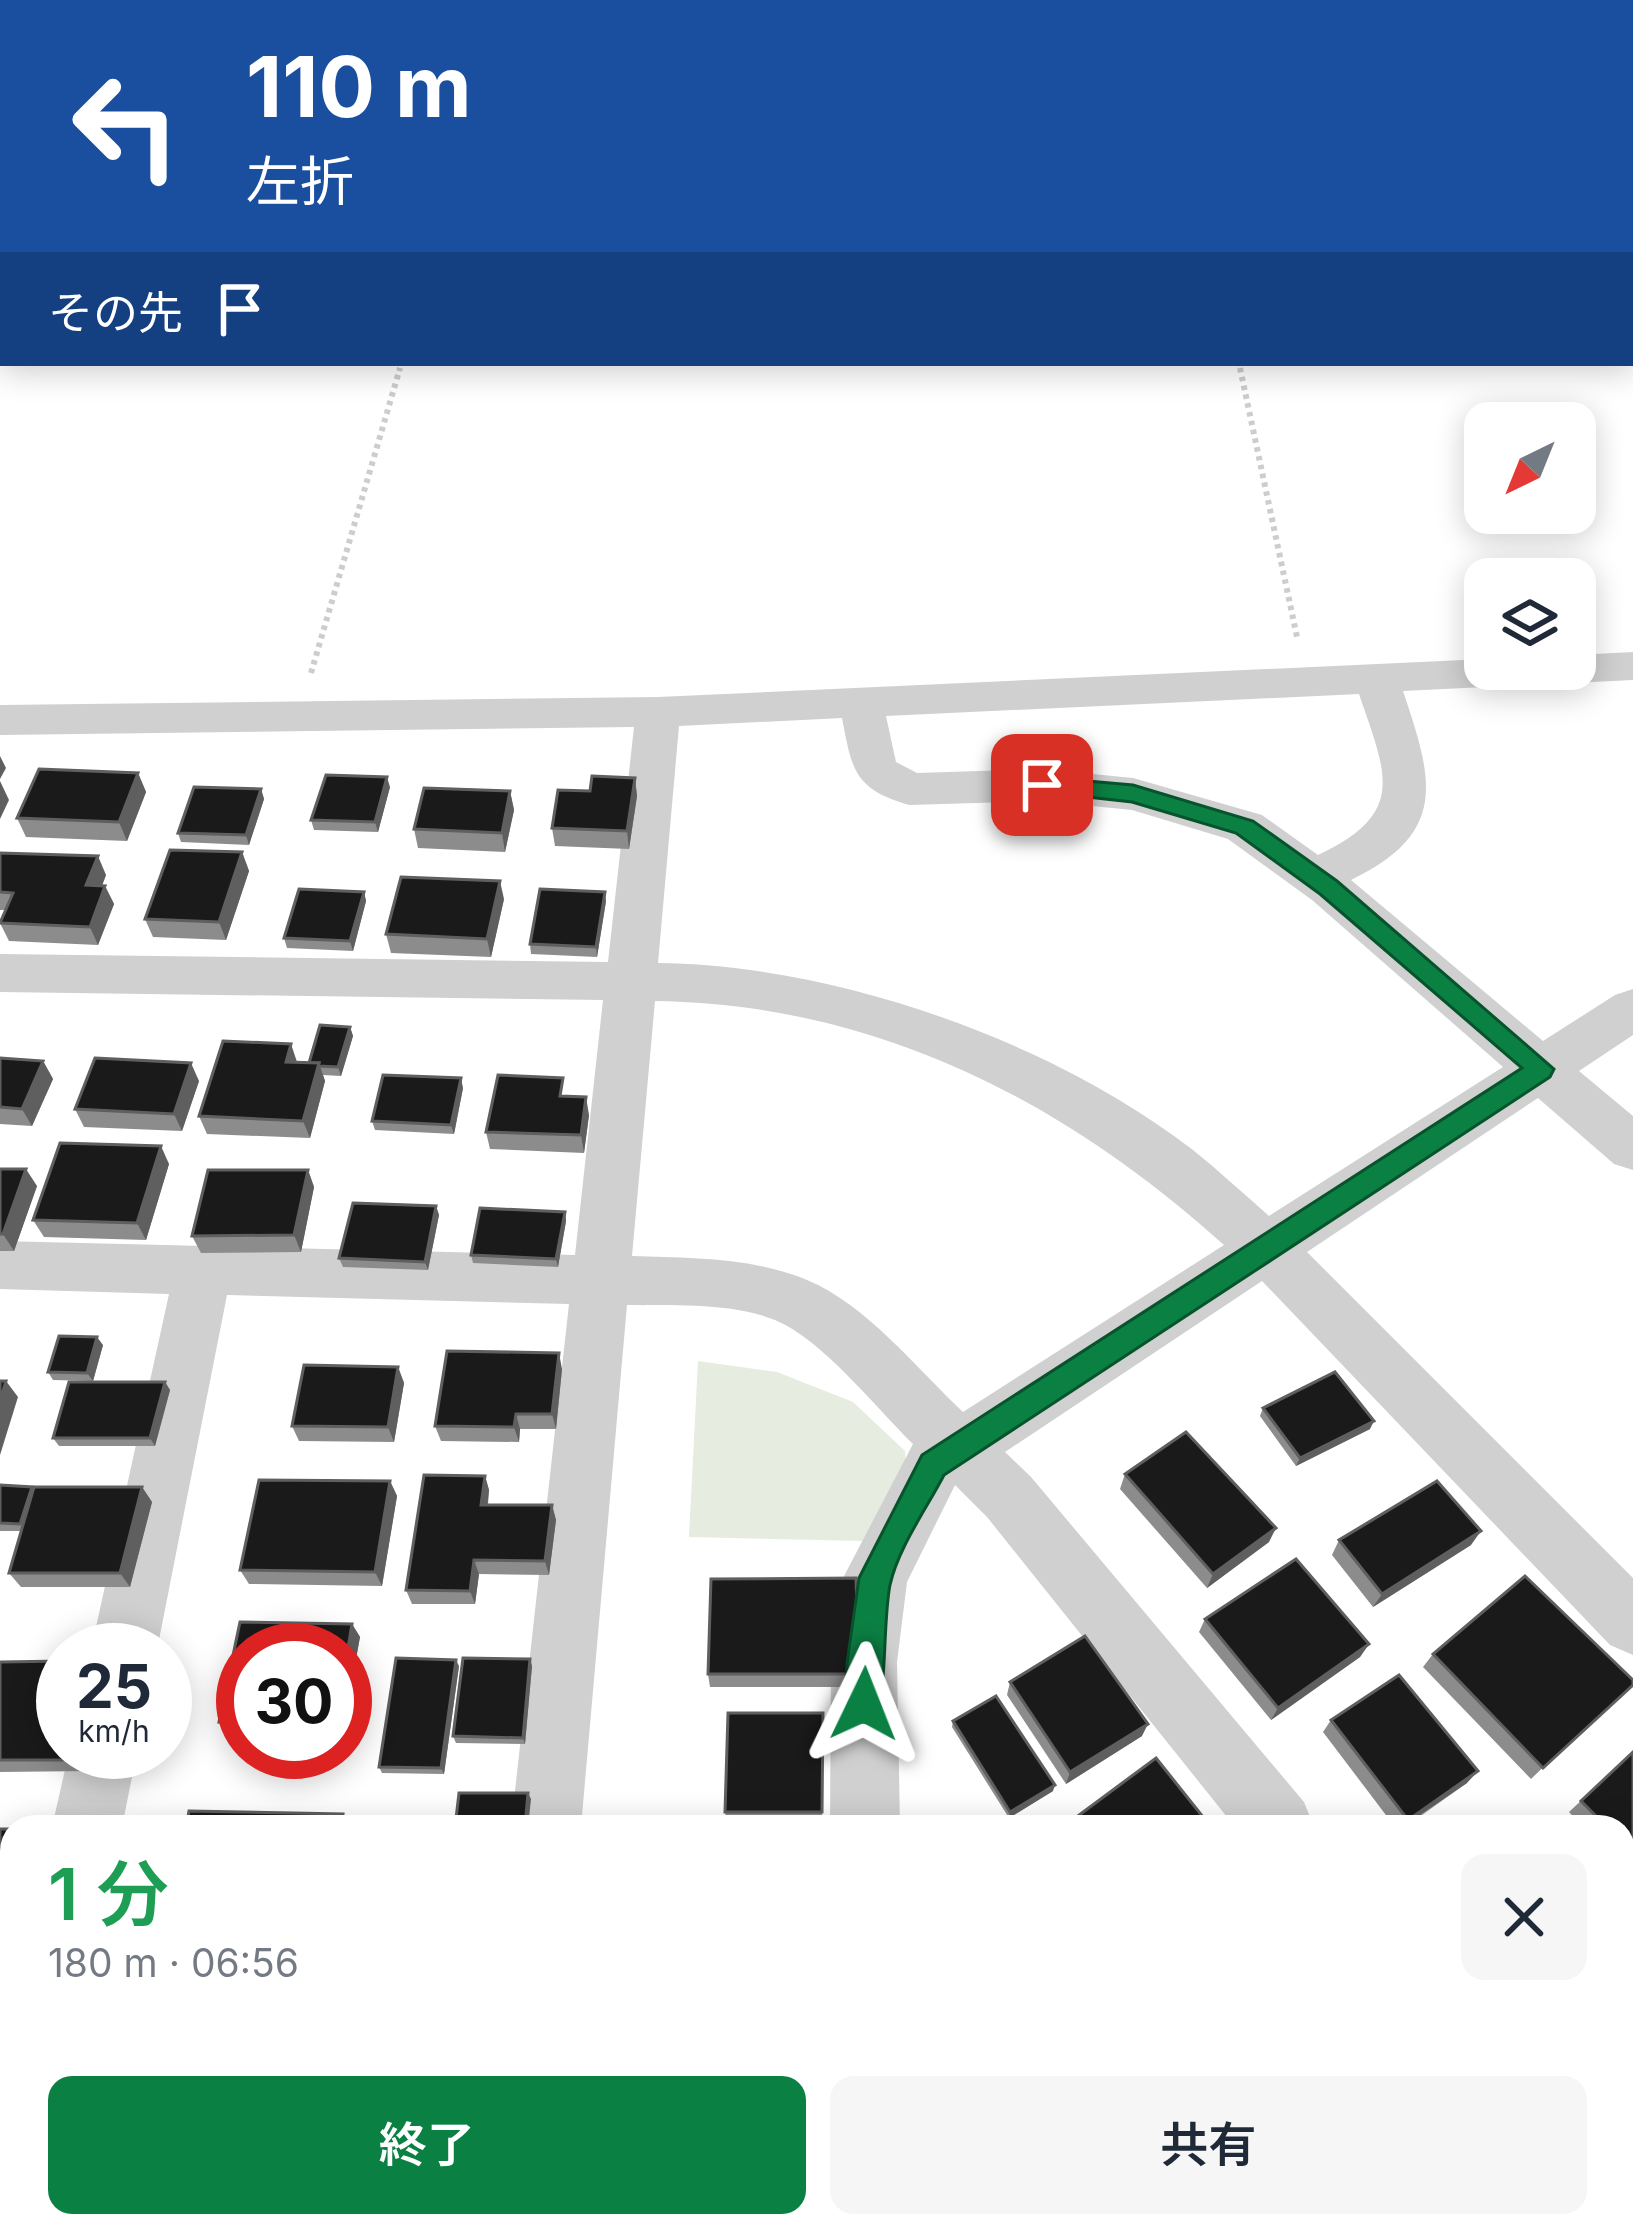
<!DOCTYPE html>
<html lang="ja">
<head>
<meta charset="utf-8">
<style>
  body { margin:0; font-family:Inter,"Noto Sans JP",sans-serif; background:#f6f6f7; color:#1f2937; height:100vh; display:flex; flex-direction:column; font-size:45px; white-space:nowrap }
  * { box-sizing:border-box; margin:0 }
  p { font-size:39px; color:#747a83 }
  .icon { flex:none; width:66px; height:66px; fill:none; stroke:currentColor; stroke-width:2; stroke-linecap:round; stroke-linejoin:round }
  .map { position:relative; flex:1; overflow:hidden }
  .side { position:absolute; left:0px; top:1815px; width:1635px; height:423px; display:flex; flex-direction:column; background:#fff; border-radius:36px 36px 0 0; box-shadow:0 6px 30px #0003 }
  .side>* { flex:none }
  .hud { position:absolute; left:0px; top:0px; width:1635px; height:366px; box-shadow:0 6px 30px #0003; background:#1a4fa0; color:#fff; overflow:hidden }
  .needle { width:78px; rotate:223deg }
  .tools { position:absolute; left:1464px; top:402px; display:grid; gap:24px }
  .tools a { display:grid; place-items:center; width:132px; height:132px; border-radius:24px; background:#fff; box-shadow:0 6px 30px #0003; font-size:60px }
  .speed { position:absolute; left:36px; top:1623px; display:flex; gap:24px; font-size:60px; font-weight:700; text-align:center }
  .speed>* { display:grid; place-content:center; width:156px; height:156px; border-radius:50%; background:#fff; box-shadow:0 6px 30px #0003; line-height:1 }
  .speed small { font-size:30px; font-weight:400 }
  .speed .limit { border:18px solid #d22; background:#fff; color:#111 }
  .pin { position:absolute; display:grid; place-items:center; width:102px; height:102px; color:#fff; margin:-51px; border-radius:24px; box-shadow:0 6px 18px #0006 }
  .me { position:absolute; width:132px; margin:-66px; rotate:2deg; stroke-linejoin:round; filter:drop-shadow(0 0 9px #0008) }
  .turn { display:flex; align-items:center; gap:42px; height:252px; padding:0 48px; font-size:54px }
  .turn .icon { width:156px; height:156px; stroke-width:2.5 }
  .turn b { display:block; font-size:84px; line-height:102px }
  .then { display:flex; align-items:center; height:114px; padding:0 48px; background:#0003; gap:24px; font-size:45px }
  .round { display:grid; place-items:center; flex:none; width:126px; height:126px; border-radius:24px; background:#f6f6f7 }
  .head { display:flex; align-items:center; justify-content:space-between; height:204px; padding:0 48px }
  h1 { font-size:72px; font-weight:600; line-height:90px; color:#1e9e55 }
  .action { display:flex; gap:24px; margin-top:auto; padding:24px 48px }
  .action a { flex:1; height:138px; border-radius:24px; background:#0b8043; color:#fff; font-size:48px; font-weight:600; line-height:138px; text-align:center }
  .action a+a { background:#f6f6f7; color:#1f2937 }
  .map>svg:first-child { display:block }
  .green { fill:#e6ecdf }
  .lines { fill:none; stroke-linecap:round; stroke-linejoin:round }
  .path-far1 { stroke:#cdcdcd; stroke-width:4.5; stroke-dasharray:3 3; stroke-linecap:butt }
  .path { stroke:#cdcdcd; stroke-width:6; stroke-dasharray:4.5 4.5; stroke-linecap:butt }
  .minor { fill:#d0d0d0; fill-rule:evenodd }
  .wall { fill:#8c8c8c }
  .shaded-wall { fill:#5f5f5f }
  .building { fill:#1a1a1a; stroke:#5f5f5f; stroke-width:3 }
  .route { fill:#0b8043; stroke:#07532c; stroke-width:3 }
</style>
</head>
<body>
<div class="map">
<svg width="1633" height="2237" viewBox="0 0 1633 2237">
  <rect width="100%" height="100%" fill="#fff"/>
  <!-- green -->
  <path class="green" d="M698,1361L777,1372L853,1402L905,1451L912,1542L689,1537Z"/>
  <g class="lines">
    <!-- path-far1 -->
    <g class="path-far1">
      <path d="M1239,363L1241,371"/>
      <path d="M399,371L401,363"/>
    </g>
    <!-- path -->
    <g class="path">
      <path d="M1240,368L1297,637"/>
      <path d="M311,673L400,368"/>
    </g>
    <!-- minor -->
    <g class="minor">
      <path d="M1633,652V680L1403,691C1433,780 1449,833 1351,880L1543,1041L1615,995L1633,989V1035L1579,1071L1633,1116V1170L1614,1164L1538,1098L1307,1252L1633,1578V1655L1610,1645L1262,1281L1005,1452L1031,1477L1304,1802L1314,1827H1235L987,1517L955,1485L907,1582L897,1662L900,1827H830L831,1662L843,1578L913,1444C875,1407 823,1340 775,1320C730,1302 675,1306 627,1305L581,1827H511L569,1304L227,1295L157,1650H91L169,1294L0,1289V1241L575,1255L603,1000L0,992V954L608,962L634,727L0,735V705L658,697L1485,659V669H1575V655ZM1359,694C1386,774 1408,813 1318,855L1262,815L1133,778L1042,769L917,773L896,762L886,716ZM842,718C852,770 854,789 909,805L1042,801L1132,810L1228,839L1312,900L1503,1067L1269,1216C1244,1194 1219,1171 1193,1150C1052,1041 836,965 658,963L679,726ZM655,1001C875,1004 1063,1100 1224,1245L963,1412C916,1368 867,1305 807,1280C752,1257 690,1258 632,1256Z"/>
      <path d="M69,1752H137L122,1827H52Z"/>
      <path d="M12,2150V2226H44L42,2237H0V2155Z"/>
      <path d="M1623,2194L1633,2198V2237H1570L1566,2226H1623Z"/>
      <path d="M468,2226H546V2237H466Z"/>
      <path d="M829,2226H907L908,2237H828Z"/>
      <path d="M1452,2226H1538L1534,2237H1447Z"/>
    </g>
  </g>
  <!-- wall -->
  <g class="wall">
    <path d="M138,773L146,792L127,841L26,837L17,818Z"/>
    <path d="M635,778L637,796L629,849L555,846L552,828L590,791Z"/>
    <path d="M390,787L378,832L314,830L311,820Z"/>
    <path d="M261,789L264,799L249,845L181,842L178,833Z"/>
    <path d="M510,791L514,810L505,852L418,848L414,829Z"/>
    <path d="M242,852L249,871L226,940L153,937L145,919Z"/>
    <path d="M0,853L106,875L102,886H105L114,904L98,945L9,941L0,923L5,910H0Z"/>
    <path d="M364,892L366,901L353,951L287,948L284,938Z"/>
    <path d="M504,899L491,957L391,953L386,934Z"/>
    <path d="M606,901L597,957L531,954L530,944Z"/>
    <path d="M350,1027L353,1036L341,1076L323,1075L325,1081L310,1138L207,1134L199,1116L297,1062L309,1063Z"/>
    <path d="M0,1058L43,1061L53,1079L32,1126L0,1124Z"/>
    <path d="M199,1081L182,1131L84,1127L75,1109Z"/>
    <path d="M463,1088L454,1134L375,1130L372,1121Z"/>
    <path d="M566,1096L589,1115L584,1153L490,1149L486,1132Z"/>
    <path d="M169,1164L146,1240L44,1237L33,1220Z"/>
    <path d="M0,1169L37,1186L14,1251H0Z"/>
    <path d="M308,1170L314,1187L301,1252L201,1253L192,1236Z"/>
    <path d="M436,1206L439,1215L428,1270L343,1267L339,1258Z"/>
    <path d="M565,1212L566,1221L558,1267L473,1263L471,1255Z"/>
    <path d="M103,1345L93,1381L53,1380L48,1372Z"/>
    <path d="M398,1367L404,1383L394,1442L299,1441L292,1426Z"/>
    <path d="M562,1369L556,1429H520L519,1442L441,1441L435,1426Z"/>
    <path d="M165,1382L170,1390L155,1446H59L53,1438Z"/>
    <path d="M1263,1408L1370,1429L1296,1466L1260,1416Z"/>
    <path d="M1125,1474L1269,1542L1207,1588L1120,1489Z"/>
    <path d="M485,1476L489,1490L488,1505H552L556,1520L549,1575L479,1574L475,1604H412L406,1590Z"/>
    <path d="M390,1481L397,1496L382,1586L249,1584L240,1570Z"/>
    <path d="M0,1485L32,1487L33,1489L142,1487L152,1502L130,1587H21L9,1573L21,1531H0Z"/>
    <path d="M1339,1540L1471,1545L1373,1607L1332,1555Z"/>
    <path d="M1205,1619L1369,1644L1360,1657L1271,1720L1199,1632Z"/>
    <path d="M240,1622L352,1624L360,1637L345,1718V1650H243V1735H229L219,1722Z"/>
    <path d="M1433,1654L1633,1680L1531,1779L1423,1667Z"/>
    <path d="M530,1659L532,1666L525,1744L456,1743L453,1736Z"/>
    <path d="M0,1662L95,1752L91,1771L0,1772Z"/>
    <path d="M459,1666L444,1774L382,1773L379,1767Z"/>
    <path d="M708,1674H859L858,1687H710Z"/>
    <path d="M1010,1682L1142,1736L1066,1784L1007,1695Z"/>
    <path d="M823,1713L822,1823H727L725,1812Z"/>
    <path d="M1331,1720L1467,1783L1405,1827H1395L1323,1732Z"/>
    <path d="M953,1721L1053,1791L1009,1818L952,1727Z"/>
    <path d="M1633,1752V1879L1623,1868V1827H1583L1569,1812Z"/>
    <path d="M0,1829H12V1971L0,1970Z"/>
    <path d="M1633,2038V2110L1623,2098V2048Z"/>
    <path d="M1177,2226H1237V2237H1176Z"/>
    <path d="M1374,2226H1477L1466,2237H1382Z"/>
  </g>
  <!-- shaded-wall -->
  <g class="shaded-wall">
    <path d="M0,756L6,768L0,779Z"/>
    <path d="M138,773L146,792L127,841L119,822Z"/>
    <path d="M387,777L390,787L378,832L375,822Z"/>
    <path d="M635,778L637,796L629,849L627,831Z"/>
    <path d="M0,781L9,800L0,819Z"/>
    <path d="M261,789L264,799L249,845L246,835Z"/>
    <path d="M510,791L514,810L505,852L502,833Z"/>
    <path d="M242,852L249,871L226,940L219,922Z"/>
    <path d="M98,856L106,875L95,903L86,885Z"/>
    <path d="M500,881L504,899L491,957L487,939Z"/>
    <path d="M105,886L114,904L98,945L90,927Z"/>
    <path d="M364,892L366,901L353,951L350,941Z"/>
    <path d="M605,892L606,901L597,957L596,947Z"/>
    <path d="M350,1027L353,1036L341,1076L338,1067Z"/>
    <path d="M291,1044L297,1062H286Z"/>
    <path d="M43,1061L53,1079L32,1126L22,1109Z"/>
    <path d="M191,1063L199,1081L182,1131L174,1114Z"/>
    <path d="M319,1063L325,1081L310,1138L303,1121Z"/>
    <path d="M461,1078L463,1088L454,1134L451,1125Z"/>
    <path d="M586,1097L589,1115L584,1153L581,1135Z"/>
    <path d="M161,1146L169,1164L146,1240L137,1223Z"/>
    <path d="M26,1169L37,1186L14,1251L3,1234Z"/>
    <path d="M308,1170L314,1187L301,1252L294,1235Z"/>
    <path d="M436,1206L439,1215L428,1270L425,1262Z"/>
    <path d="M565,1212L566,1221L558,1267L556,1259Z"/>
    <path d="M97,1337L103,1345L93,1381L87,1373Z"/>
    <path d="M559,1353L562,1369L556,1429L552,1414Z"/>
    <path d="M398,1367L404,1383L394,1442L388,1427Z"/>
    <path d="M6,1381L18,1397L0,1455V1402Z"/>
    <path d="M165,1382L170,1390L155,1446L150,1438Z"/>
    <path d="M516,1414L520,1429L519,1442L514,1427Z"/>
    <path d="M1374,1421L1370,1429L1296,1466L1300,1458Z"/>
    <path d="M485,1476L489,1490L486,1519L481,1505Z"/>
    <path d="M390,1481L397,1496L382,1586L375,1572Z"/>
    <path d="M142,1487L152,1502L130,1587L120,1573Z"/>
    <path d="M552,1505L556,1520L549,1575L545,1561Z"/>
    <path d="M1276,1528L1269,1542L1207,1588L1213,1574Z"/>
    <path d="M1481,1531L1471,1545L1373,1607L1382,1594Z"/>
    <path d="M474,1560L479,1574L475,1604L470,1591Z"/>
    <path d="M352,1624L360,1637L345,1718V1665Z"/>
    <path d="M1369,1644L1360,1657L1271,1720L1278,1708Z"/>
    <path d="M530,1659L532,1666L525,1744L523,1738Z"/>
    <path d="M456,1660L459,1666L444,1774L441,1768Z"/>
    <path d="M1148,1724L1142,1736L1066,1784L1070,1772Z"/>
    <path d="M81,1752H95L91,1771L79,1760Z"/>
    <path d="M1478,1771L1467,1783L1402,1827L1408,1820Z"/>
    <path d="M1055,1785L1053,1791L1009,1818L1010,1812Z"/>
    <path d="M528,1793L531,1799L528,1827H525Z"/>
    <path d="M343,1814L351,1825L350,1827H341Z"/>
    <path d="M11,2065L12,2111L0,2147V2096Z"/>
    <path d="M251,2226H262L260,2237H249Z"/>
    <path d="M481,2226L487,2230L486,2237H478Z"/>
  </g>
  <!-- building -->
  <g class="building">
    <path d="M39,769L138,773L119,822L17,818Z"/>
    <path d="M326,775L387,777L375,822L311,820Z"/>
    <path d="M592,776L635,778L627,831L552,828L558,790L590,791Z"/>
    <path d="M194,787L261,789L246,835L178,833Z"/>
    <path d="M424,788L510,791L502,833L414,829Z"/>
    <path d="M170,850L242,852L219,922L145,919Z"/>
    <path d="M0,853L98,856L86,885L105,886L90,927L0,923L13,893L0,892Z"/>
    <path d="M401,877L500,881L487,939L386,934Z"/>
    <path d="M299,889L364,892L350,941L284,938Z"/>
    <path d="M540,889L605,892L596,947L530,944Z"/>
    <path d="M320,1025L350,1027L338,1067L318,1066L319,1063H309Z"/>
    <path d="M223,1041L291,1044L286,1062L319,1063L303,1121L199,1116Z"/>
    <path d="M0,1058L43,1061L22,1109L0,1107Z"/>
    <path d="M95,1058L191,1063L174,1114L75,1109Z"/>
    <path d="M383,1075L461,1078L451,1125L372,1121Z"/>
    <path d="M498,1075L563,1078L560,1096L586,1097L581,1135L486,1132Z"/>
    <path d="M60,1143L161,1146L137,1223L33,1220Z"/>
    <path d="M0,1169H26L3,1234H0Z"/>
    <path d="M208,1170H308L294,1235L192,1236Z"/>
    <path d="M353,1203L436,1206L425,1262L339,1258Z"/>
    <path d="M480,1208L565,1212L556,1259L471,1255Z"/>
    <path d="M59,1336L97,1337L87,1373L48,1372Z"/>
    <path d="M447,1351L559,1353L552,1414H516L514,1427L435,1426Z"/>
    <path d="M304,1365L398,1367L388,1427L292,1426Z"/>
    <path d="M1335,1372L1374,1421L1300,1458L1263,1408Z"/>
    <path d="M0,1381H6L0,1402Z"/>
    <path d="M69,1382H165L150,1438H53Z"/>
    <path d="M1186,1432L1276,1528L1213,1574L1125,1474Z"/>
    <path d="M424,1475L485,1476L481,1505H552L545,1561L474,1560L470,1591L406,1590Z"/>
    <path d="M259,1480L390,1481L375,1572L240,1570Z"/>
    <path d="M1437,1481L1481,1531L1382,1594L1339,1540Z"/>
    <path d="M0,1485L32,1487L20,1524L0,1523Z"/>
    <path d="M34,1487H142L120,1573H9Z"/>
    <path d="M1296,1559L1369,1644L1278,1708L1205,1619Z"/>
    <path d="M1525,1576L1633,1680V1685L1543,1768L1433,1654Z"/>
    <path d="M856,1578L859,1674H708L711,1579Z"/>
    <path d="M240,1622L352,1624L345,1665V1650H243V1723L219,1722Z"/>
    <path d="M1085,1636L1148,1724L1070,1772L1010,1682Z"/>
    <path d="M396,1658L456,1660L441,1768L379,1767Z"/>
    <path d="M463,1658L530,1659L523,1738L453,1736Z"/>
    <path d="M63,1661V1752H81L79,1760H0V1662Z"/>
    <path d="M1399,1675L1478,1771L1408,1820L1331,1720Z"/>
    <path d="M996,1696L1055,1785L1010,1812L953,1721Z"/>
    <path d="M728,1713H823L822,1812H725Z"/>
    <path d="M1633,1752V1854L1623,1844V1827H1607L1581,1801Z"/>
    <path d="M1156,1758L1211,1827H1063Z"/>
    <path d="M459,1793H528L525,1827H455Z"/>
    <path d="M189,1811L343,1814L341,1827H186Z"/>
    <rect x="0" y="1829" width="12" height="133"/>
    <path d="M1623,1881L1633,1891V1975L1623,1985Z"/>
    <path d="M1633,2045V2086L1623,2075V2055Z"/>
    <path d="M0,2063L11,2065L0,2096Z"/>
    <path d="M117,2226H251L249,2237H115Z"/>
    <path d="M314,2226H481L478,2237H312Z"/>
    <path d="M735,2226H842L841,2237H752L734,2235Z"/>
    <path d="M990,2226H1125L1154,2237H987Z"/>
    <path d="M1183,2226H1237V2237H1182Z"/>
    <path d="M1250,2226H1289L1326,2234V2237H1250Z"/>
    <path d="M1388,2226H1477L1466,2237H1396Z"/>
  </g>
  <!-- route -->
  <path class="route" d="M1042,777L1133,785L1253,821L1337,881L1554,1069L1550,1077L944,1475C927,1508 898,1548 890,1585C883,1620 887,1689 876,1716L864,1721L852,1716L847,1704V1663L859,1578L922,1455L1522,1068L1320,894L1236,833L1132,802L1034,791L1030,785Z"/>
</svg>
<div class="tools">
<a><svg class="needle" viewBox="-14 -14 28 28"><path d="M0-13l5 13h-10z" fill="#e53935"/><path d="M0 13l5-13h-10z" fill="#747a83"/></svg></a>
<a><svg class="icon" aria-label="layers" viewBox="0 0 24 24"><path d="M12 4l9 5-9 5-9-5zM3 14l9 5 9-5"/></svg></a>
</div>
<div class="speed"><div>25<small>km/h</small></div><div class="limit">30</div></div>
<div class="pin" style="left:1042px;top:785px;background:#d93025"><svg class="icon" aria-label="arrive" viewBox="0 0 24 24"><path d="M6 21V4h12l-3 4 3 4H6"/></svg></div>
<svg class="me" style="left:864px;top:1704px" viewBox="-20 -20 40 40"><path d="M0-17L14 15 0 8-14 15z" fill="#0b8043" stroke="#fff" stroke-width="4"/></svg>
<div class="hud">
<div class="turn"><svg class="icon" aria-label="left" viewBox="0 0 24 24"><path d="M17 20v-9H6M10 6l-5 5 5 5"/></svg><div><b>110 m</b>左折</div></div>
<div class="then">その先<svg class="icon" aria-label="arrive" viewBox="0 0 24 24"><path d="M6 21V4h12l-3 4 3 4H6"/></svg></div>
</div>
<section class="side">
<div class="head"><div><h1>1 分</h1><p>180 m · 06:56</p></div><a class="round"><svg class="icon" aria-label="close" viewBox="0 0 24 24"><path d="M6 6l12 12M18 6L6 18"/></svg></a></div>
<div class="action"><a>終了</a><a>共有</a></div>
</section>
</div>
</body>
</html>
